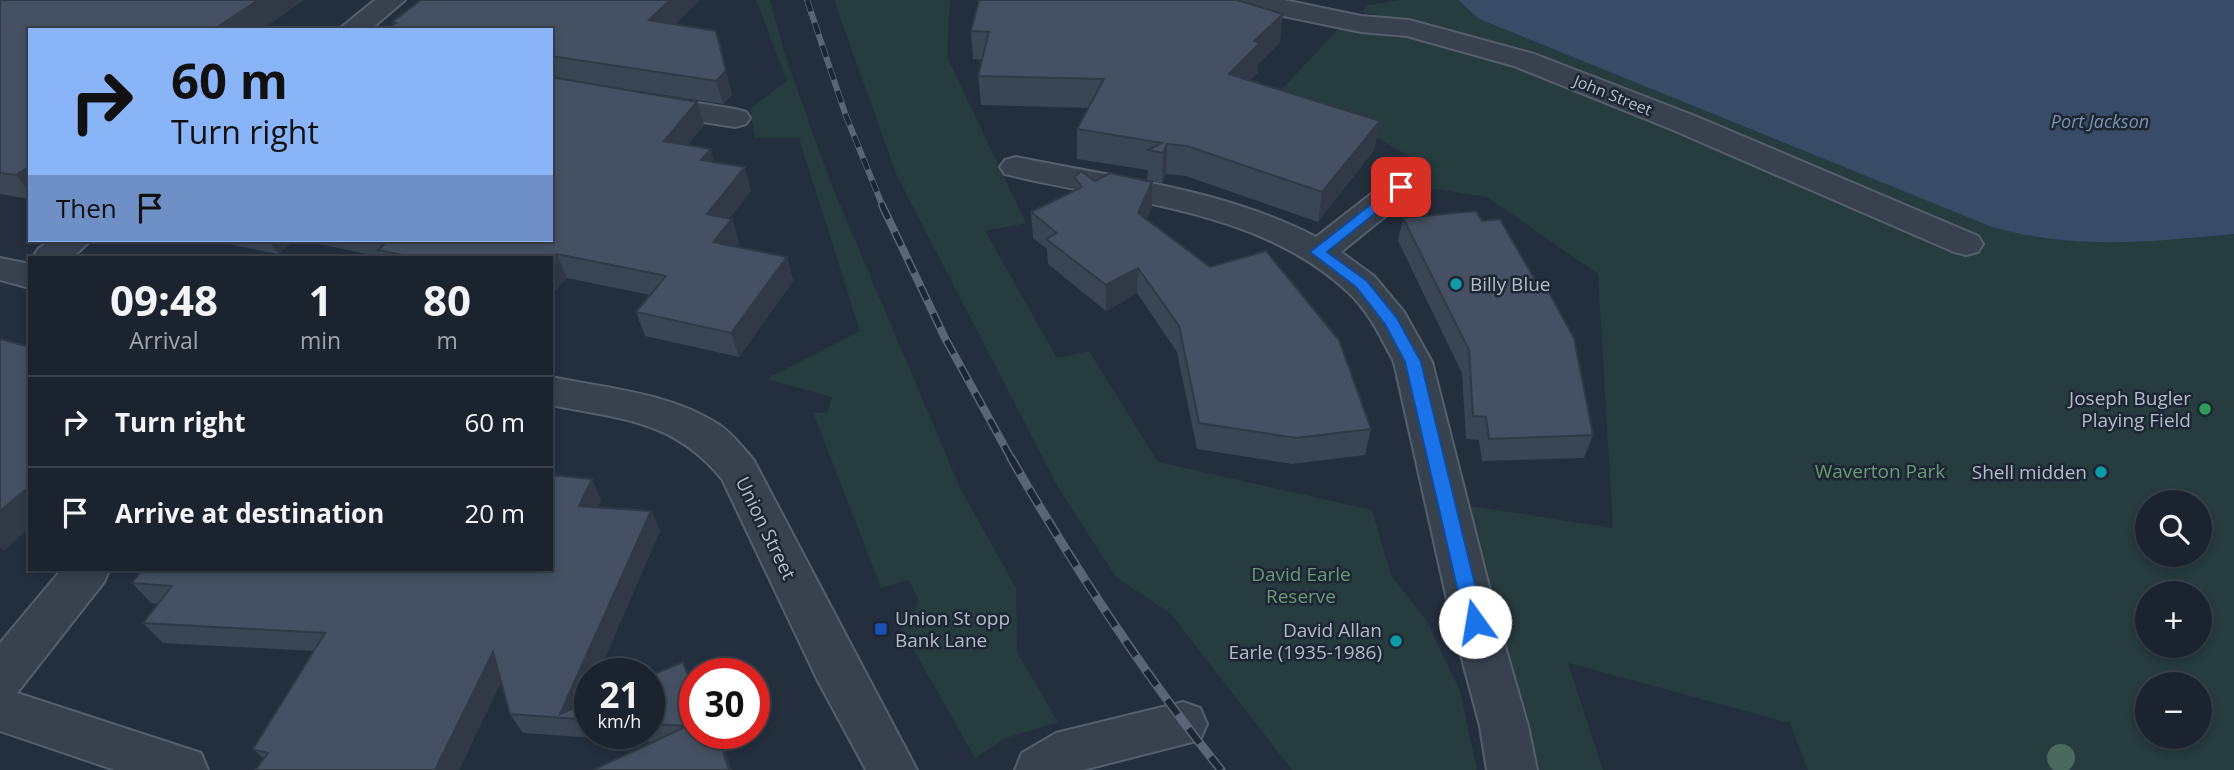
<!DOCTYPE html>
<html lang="en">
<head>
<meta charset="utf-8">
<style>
  body { margin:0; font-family:"Open Sans",sans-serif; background:#242b36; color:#f1f3f6; height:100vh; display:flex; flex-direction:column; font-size:26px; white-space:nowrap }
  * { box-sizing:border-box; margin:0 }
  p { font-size:23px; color:#a0a4aa }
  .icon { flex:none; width:38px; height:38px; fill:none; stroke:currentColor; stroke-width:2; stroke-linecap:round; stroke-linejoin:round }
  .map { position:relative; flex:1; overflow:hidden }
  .sheet { position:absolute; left:28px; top:256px; width:525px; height:315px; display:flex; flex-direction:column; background:#1b232e; border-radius:0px; box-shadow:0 4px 10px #0003,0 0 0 2px #39404a }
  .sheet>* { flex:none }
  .top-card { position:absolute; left:28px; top:28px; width:525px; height:214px; border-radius:0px; box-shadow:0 4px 10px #0003,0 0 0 2px #39404a; background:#8ab4f8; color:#111; overflow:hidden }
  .tools { position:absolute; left:2135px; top:490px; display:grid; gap:14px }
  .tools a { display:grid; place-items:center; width:77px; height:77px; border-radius:50%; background:#1b232e; box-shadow:0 4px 10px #0003,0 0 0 2px #39404a; font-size:35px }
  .speed { position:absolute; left:574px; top:658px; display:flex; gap:14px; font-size:35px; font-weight:700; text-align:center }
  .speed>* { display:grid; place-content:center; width:91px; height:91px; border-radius:50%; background:#1b232e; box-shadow:0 4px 10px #0003,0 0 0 2px #39404a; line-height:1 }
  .speed small { font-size:18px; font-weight:400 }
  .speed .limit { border:10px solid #d22; background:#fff; color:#111 }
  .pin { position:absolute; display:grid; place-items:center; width:60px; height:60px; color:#fff; margin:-30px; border-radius:14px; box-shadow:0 4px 10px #0006 }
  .me { position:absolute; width:77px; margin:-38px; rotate:347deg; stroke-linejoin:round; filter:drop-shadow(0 0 5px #0008) }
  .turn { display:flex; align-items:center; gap:24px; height:147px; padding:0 28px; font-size:32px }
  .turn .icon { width:91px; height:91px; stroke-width:2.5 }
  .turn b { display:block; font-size:49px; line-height:60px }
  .then { display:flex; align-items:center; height:66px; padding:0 28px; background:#0003; gap:14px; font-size:26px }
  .eta { display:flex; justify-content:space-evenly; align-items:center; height:119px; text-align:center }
  .eta b { font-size:42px; font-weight:700; line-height:49px }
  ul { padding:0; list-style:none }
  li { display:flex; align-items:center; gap:21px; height:91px; padding:0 28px; border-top:2px solid #39404a }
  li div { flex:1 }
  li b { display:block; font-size:26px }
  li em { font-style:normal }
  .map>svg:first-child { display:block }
  .green { fill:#263c3f; fill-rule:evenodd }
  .water { fill:#394c67 }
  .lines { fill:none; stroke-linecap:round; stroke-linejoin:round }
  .minor-casing { stroke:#565f6c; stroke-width:4 }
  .minor { fill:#38414e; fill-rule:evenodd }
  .rail-far2-casing { stroke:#5a6575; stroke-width:6 }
  .rail-far1-casing { stroke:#5a6575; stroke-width:8 }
  .rail-casing { stroke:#5a6575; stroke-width:9 }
  .rail-far2 { stroke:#1d2633; stroke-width:4.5; stroke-dasharray:12; stroke-linecap:butt }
  .rail-far1 { stroke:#1d2633; stroke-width:5; stroke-dasharray:15; stroke-linecap:butt }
  .rail { stroke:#1d2633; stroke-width:6; stroke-dasharray:18; stroke-linecap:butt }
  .tree { fill:#4b6a5d }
  .wall { fill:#3b4654 }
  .shaded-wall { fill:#303945 }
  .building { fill:#455162; stroke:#303945; stroke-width:2 }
  .route { fill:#1a73e8; stroke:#114b97; stroke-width:2 }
  .culture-dot { fill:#0f9aa8; stroke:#1d2633; stroke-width:2.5 }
  .leisure-dot { fill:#2e9e5b; stroke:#1d2633; stroke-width:2.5 }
  .transit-dot { fill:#1a4fb4; stroke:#1d2633; stroke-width:2.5 }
  .labels { text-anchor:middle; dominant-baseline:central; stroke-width:5; stroke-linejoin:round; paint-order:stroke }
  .far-street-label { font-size:16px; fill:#b4bcc9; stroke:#1d2633 }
  .far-water-label { font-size:18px; font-style:italic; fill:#7c92b1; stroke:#1d2633 }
  .poi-label { font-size:19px; fill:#b4bcc9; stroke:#1d2633; text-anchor:end }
  .park-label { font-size:19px; fill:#6b9a76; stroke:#1d2633 }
  .street-label { font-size:19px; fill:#b4bcc9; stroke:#1d2633 }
</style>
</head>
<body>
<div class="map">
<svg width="2234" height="770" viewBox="0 0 2234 770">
  <rect width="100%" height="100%" fill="#242f3e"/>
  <!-- green -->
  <g class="green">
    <path d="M756,0H770L785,55L830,181L960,488L1016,588L1017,652L1058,722L1006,738L975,758L896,619L916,610L918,599L909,580L881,588L813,412L827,413L832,397L766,379L860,331L799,138H755L750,109L787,81Z"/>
    <path d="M834,0H950L947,57L1026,223L985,231L1057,358L1089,351L1158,462L1372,510L1391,575L1428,623L1460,691L1477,770H1292L1171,614L1116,577L1059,489L897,176Z"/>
    <path d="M1400,0H1458L1479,19L1992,227L2180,239L2234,234V770H1808L1790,723L1568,663L1603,770H1538L1470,506L1613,528L1598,274L1487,197L1435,189L1428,193L1393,175L1414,159L1332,112L1280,91L1342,25L1400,38L1415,22L1361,12L1369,5ZM2147,502H2200V555H2147ZM2147,593H2200V646H2147ZM2147,684H2200V737H2147Z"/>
  </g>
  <!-- water -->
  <path class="water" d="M1458,0H2234V234C2150,242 2074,250 1992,227L1479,19Z"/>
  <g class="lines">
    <defs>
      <g id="minor">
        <path d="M375,0H405L370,30H338Z"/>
        <path d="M1231,0H1284L1361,16L1409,20L1534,54L1695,116L1978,236L1983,244L1978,252L1966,255L1954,252L1673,130L1514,66L1407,36L1361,32L1244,8L1234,6Z"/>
        <path d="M551,80L735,109L746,112L750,118L746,124L735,127L551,98Z"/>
        <path d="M1016,157C1116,178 1224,189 1316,237L1389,180L1401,177L1413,180L1417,187L1413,194L1341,252L1374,276L1404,312L1432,362L1498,622L1528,726L1537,770H1487L1480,726L1452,622L1394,362C1381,337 1368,310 1347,291C1254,206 1121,203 1005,174L1000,167L1005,160Z"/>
        <path d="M51,240H91L73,257H33L38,249Z"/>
        <path d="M0,258L30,264V288L0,280Z"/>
        <path d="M551,377C606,388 670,393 718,424C732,433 742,447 753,459L917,770H866L817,679L722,479C674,420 621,419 551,405Z"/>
        <path d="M62,569H110L104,582L17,693L201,753L208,770H115L0,731V643Z"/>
        <path d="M1183,702L1200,708L1207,724L1200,740L1083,770H1015L1022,753L1056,733Z"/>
      </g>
    </defs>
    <!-- minor casing -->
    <use href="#minor" class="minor-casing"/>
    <!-- minor -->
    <use href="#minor" class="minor"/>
    <defs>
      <path id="rail-far2" d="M807,0L846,116L883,207"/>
      <path id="rail-far1" d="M882,205L945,338L1012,460"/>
      <path id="rail" d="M1011,458C1074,567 1142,672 1221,770"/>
    </defs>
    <!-- rail-far2 casing -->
    <use href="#rail-far2" class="rail-far2-casing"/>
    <!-- rail-far1 casing -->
    <use href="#rail-far1" class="rail-far1-casing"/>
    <!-- rail casing -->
    <use href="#rail" class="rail-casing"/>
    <!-- rail-far2 -->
    <use href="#rail-far2" class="rail-far2"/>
    <!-- rail-far1 -->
    <use href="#rail-far1" class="rail-far1"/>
    <!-- rail -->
    <use href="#rail" class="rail"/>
  </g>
  <!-- trees -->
  <circle class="tree" cx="2061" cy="758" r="14"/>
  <!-- wall -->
  <g class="wall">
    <path d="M0,0H304L261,30H30V199L0,194Z"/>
    <path d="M421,0H700L675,24L732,94L723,104L578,82L697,102L704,125L687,145L715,162L751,191L729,218L732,219L739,243L735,247L787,257L793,281L739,357L645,336L636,312L650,295L567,278L551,257H381L300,240H551V30L393,25L392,22Z"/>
    <path d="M971,31L1280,42L1258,64V72L1250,80L1380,121L1374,150L1318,222L1186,176L1166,174L1162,183L1147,180L1148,170L1077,159V129L1088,108L981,105L978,76L982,60L973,59Z"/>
    <path d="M1074,177L1095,181L1152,207L1146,219L1371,429L1365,455L1292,464L1197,449L1177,352L1137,293L1106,311L1048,264L1047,249L1033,238L1031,212L1075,191Z"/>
    <path d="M1403,218L1593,435L1584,458L1482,461L1479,440L1466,439L1462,373L1398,241Z"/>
    <path d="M217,240H295L278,254L218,242Z"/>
    <path d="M601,500L598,507L651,511L660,531L585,703L590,701V733H649V676L692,681L695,733H719L732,770L653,742L523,733L510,714L501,682L459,770H255L264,759L253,749L314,651L163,643L143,623L158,604L151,603L132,583Z"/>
  </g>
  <!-- shaded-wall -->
  <g class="shaded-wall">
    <path d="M258,0H304L261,30H213Z"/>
    <path d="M670,0H700L656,42L649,20Z"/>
    <path d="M1283,14L1280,42L1258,64V72L1227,102L1229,74L1254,41Z"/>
    <path d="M716,31L732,94L723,104L716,81Z"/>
    <path d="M697,102L704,125L672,164L664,141Z"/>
    <path d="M1380,121L1374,150L1318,222L1322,192Z"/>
    <path d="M1167,144L1166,174L1162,183L1163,153Z"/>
    <path d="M711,149L717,172L701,160Z"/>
    <path d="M30,166V193L16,175Z"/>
    <path d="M745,167L751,191L714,238L707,214Z"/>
    <path d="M1152,182V207L1138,239V213Z"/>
    <path d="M732,219L739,243L720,266L713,242Z"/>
    <path d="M269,240H295L278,254Z"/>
    <path d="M557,254L567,278L551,296V260Z"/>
    <path d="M787,257L793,281L739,357L731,333Z"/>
    <path d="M1138,268L1137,293L1106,311V285Z"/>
    <path d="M592,479L601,500L590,526L579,506Z"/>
    <path d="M30,486V528L3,551L0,548V511Z"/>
    <path d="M651,511L660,531L598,674H590V693L578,719L560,714Z"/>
    <path d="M493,652L506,671L459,770H435Z"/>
    <path d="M683,662L695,689V694Z"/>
    <path d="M717,733H719L732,770H729Z"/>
  </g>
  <!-- building -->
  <g class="building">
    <path d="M0,0H258L213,30H30V166L16,175L0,173Z"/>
    <path d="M421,0H670L649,20L716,31L726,71L716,81L551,56V30H386L396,23L392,22Z"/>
    <path d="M979,0H1237L1283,14L1254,41L1260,43L1229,74L1380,121L1322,192L1187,146L1167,144L1163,153L1148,150L1162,143L1077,129L1104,79L978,76L989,32L971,31Z"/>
    <path d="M551,77L697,102L664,141L711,149L701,160L745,167L707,214L732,219L713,242L787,257L731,333L636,312L666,276L557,254L551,260V257H413L378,250L389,240H551Z"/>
    <path d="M1081,171L1095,181L1110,173L1152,182L1138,213L1210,267L1266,251L1339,340L1371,429L1296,438L1199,423L1179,326L1138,268L1106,285L1046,239L1057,233L1031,212L1082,187L1074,177Z"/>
    <path d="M1476,211L1482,221L1500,219L1539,287H1546L1574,338L1593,435L1489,439L1486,417L1473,416L1469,350L1403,218Z"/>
    <path d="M0,339L30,347V486L0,511Z"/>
    <path d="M551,475L592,479L579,506L651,511L560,714L590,701V720L510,714L493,652L435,770H255L268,753L253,749L325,633L143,623L172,586L132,583L143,569H551Z"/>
    <path d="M683,662L695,694V733H717L729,770H593L687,726L649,724V676Z"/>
  </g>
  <!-- route -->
  <path class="route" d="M1397,184L1408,187L1327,252L1367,281L1397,318L1421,362L1484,622L1481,628H1468L1465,622L1405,362L1385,324L1356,287L1310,252Z"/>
  <!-- markers -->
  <g class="culture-dot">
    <circle cx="1456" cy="284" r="7"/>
    <circle cx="2101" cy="472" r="7"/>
    <circle cx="1396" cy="641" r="7"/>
  </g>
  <circle class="leisure-dot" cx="2205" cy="409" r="7"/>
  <rect class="transit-dot" x="874" y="622" width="14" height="14" rx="3.5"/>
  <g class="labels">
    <!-- far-street labels -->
    <g class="far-street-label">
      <text transform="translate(1613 95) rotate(22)">John Street</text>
    </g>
    <!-- far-water labels -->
    <g class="far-water-label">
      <text x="2100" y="121">Port Jackson</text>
    </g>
    <!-- poi labels -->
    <g class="poi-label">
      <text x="1470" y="284" text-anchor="start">Billy Blue</text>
      <text x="2191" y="398">Joseph Bugler<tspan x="2191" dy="22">Playing Field</tspan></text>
      <text x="2087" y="472">Shell midden</text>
      <text x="895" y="618" text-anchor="start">Union St opp<tspan x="895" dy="22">Bank Lane</tspan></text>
      <text x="1382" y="630">David Allan<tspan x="1382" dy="22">Earle (1935-1986)</tspan></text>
    </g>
    <!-- park labels -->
    <g class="park-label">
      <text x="1880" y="471">Waverton Park</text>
      <text x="1301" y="574">David Earle<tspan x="1301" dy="22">Reserve</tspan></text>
    </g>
    <!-- street labels -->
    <g class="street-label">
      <text transform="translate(766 528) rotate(64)">Union Street</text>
    </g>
  </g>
</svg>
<div class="tools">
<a><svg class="icon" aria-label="search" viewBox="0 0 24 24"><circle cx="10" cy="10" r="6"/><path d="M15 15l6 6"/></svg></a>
<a>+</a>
<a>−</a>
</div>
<div class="speed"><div>21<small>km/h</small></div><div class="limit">30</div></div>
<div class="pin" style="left:1401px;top:187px;background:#d93025"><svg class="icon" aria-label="arrive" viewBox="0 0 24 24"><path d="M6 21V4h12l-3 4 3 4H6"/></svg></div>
<svg class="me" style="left:1475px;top:622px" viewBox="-20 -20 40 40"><circle r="19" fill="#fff"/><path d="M0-13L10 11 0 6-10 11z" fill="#1a73e8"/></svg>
<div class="top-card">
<div class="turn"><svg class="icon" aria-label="right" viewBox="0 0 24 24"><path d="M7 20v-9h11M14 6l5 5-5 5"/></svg><div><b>60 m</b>Turn right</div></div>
<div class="then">Then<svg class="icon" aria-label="arrive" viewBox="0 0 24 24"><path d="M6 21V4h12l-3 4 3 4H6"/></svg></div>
</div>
<section class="sheet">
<div class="eta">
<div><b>09:48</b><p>Arrival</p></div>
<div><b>1</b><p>min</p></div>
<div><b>80</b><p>m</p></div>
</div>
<ul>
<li><svg class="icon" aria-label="right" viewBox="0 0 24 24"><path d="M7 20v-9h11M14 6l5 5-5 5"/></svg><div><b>Turn right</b></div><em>60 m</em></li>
<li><svg class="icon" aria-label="arrive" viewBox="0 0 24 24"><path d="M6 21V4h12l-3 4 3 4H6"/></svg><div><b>Arrive at destination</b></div><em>20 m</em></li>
</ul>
</section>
</div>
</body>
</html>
